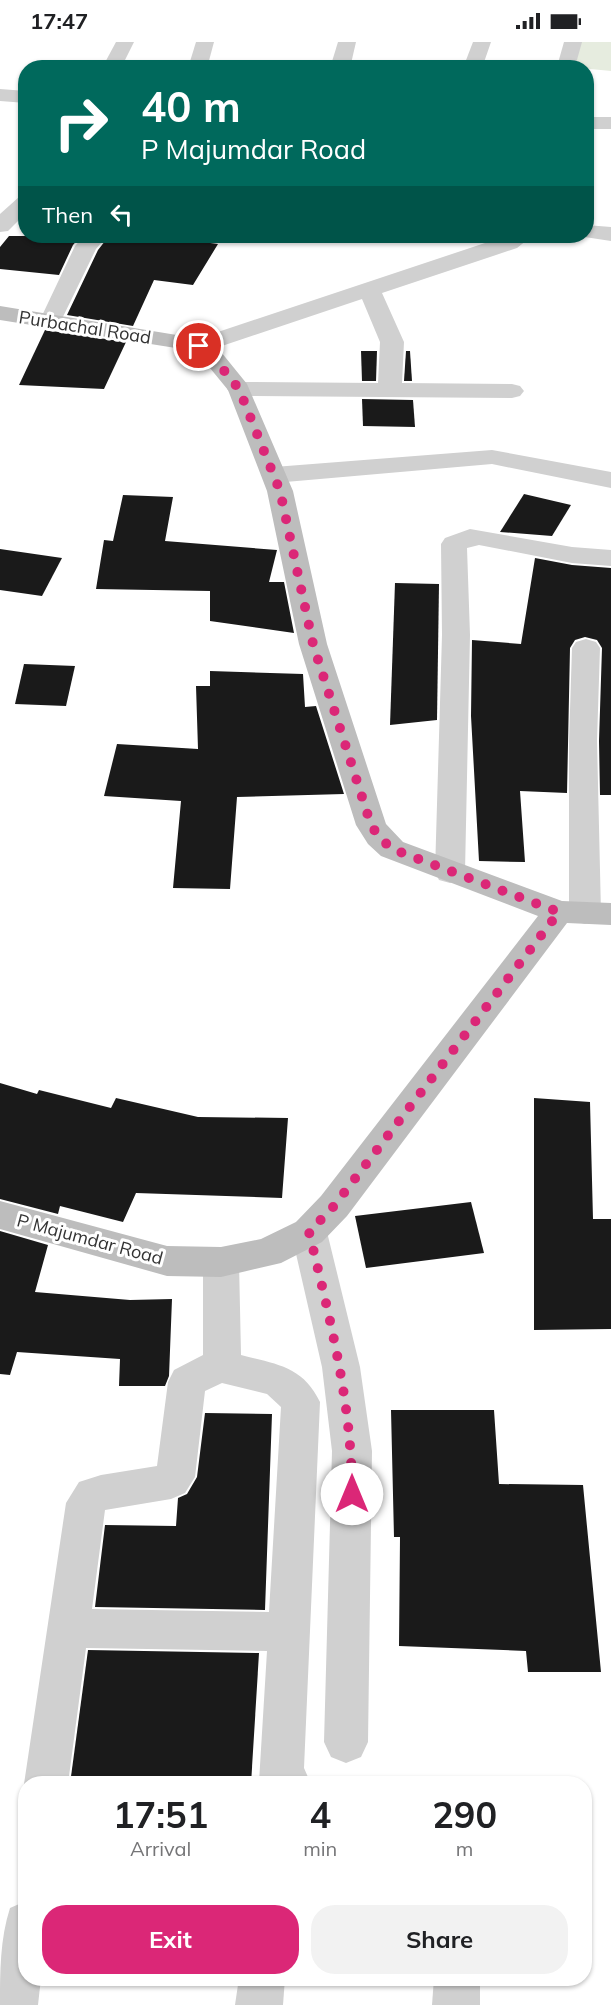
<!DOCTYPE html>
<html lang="en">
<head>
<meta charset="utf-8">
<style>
  body { margin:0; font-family:Mulish,sans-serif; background:#f2f2f2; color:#202124; height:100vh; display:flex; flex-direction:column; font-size:22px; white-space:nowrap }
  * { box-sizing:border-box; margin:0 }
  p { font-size:20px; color:#757577 }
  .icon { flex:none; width:33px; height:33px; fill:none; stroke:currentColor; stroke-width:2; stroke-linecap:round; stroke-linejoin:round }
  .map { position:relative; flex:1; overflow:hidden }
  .details { position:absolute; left:18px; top:1734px; width:574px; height:210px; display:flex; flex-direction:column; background:#fff; border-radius:24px; box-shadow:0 2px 4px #0004 }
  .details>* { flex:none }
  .banner { position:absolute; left:18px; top:18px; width:576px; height:183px; border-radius:24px; box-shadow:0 2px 4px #0004; background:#00695c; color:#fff; overflow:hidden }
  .pin { position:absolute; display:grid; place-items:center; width:51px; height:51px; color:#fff; margin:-26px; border:3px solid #fff; border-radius:50%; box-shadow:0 2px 6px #0007 }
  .me { position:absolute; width:66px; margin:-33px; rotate:0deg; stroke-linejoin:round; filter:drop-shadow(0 0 4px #0008) }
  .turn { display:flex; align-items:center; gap:21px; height:126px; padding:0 24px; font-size:27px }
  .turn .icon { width:78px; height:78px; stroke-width:2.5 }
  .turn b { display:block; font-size:42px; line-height:51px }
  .then { display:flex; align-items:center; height:57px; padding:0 24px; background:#0003; gap:12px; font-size:22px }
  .eta { display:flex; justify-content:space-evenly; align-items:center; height:102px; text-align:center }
  .eta b { font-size:36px; font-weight:700; line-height:42px }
  .primary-button { display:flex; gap:12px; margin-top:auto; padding:12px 24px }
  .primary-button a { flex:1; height:69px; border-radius:24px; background:#db2777; color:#fff; font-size:24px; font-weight:700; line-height:69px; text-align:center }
  .primary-button a+a { background:#f2f2f2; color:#202124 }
  .status { display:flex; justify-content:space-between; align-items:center; height:42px; padding:0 30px; background:#fff; direction:ltr }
  .status svg { height:16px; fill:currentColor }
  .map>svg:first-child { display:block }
  .green { fill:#e6ecdf }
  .building { fill:#1a1a1a }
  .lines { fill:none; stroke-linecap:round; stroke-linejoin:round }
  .street { fill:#d0d0d0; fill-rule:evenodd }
  .secondary { fill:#bdbdbd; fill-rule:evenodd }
  .route { stroke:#db2777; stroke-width:10; stroke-dasharray:0 18 }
  .labels { text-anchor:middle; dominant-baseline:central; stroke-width:6; stroke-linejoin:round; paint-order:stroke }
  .street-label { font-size:18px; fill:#333; stroke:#fff }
</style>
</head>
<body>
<div class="status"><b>17:47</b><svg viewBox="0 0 49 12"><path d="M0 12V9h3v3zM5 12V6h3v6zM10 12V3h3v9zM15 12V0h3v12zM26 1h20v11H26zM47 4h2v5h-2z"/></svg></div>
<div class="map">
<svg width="611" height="1963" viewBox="0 0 611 1963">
  <rect width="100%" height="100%" fill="#fff"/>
  <!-- green -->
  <path class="green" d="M574,0H611V29L570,25Z"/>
  <!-- building -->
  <g class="building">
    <path d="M9,194H81L73,203L59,233L0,227V205Z"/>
    <path d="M109,194H157L218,202L193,243L154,238L133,284L67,273L98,208Z"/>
    <path d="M45,288L126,300L104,347L19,343Z"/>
    <path d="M361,309H377L376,339H362Z"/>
    <path d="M406,309H410L412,339H404Z"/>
    <path d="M362,357L413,358L415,385L363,384Z"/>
    <path d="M524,452L571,463L552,494L500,490Z"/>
    <path d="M123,453L173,455L165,499L277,508L269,540H284L294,591L210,579V549L96,547L104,498L113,499Z"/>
    <path d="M0,507L62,516L42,554L0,548Z"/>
    <path d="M535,516L572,523L611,526V753H600L599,699L602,606L597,598L585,595L575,598L570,606L567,751L520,749L525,820L479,819L471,674L472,598L521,602Z"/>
    <path d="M395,541L439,542L437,678L390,683Z"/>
    <path d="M24,622L75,624L66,664L15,662Z"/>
    <path d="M210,629L303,632L305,665L316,664L344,752L237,755L230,847L173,846L181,759L104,754L117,702L198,707L196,644H210Z"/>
    <path d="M0,1041L37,1052L39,1048L111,1066L116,1056L198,1075L288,1076L282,1156L136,1151L123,1180L60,1164L58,1172L0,1157Z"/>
    <path d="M534,1056L590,1060L593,1177H611V1287L534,1288Z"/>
    <path d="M471,1160L484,1211L366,1226L355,1174Z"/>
    <path d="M0,1189L48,1203L35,1250L130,1258L172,1257L169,1334L165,1344H119L120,1317L17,1310L10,1333L0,1332Z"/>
    <path d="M391,1368H494L499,1442L583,1443L601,1630H528L526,1609L399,1604L400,1495H394Z"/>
    <path d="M205,1371L272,1372L265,1568L95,1565L105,1483L176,1484L178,1456L187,1452L197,1435Z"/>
    <path d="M88,1608L259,1611L251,1742H70Z"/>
  </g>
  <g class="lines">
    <!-- street -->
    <g class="street">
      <path d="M116,0H134L121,26H102Z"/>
      <path d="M196,0H214L207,26H188Z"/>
      <path d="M338,0H356L350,26H330Z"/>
      <path d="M473,0H491L482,26H463Z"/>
      <path d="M564,0H582L575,25L563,26L558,21Z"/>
      <path d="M0,47L26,49V61L0,59Z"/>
      <rect x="586" y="75" width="25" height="12"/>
      <path d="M26,153V171L8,189L0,190V172L19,155Z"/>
      <path d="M586,183L611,185V199L578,194H586Z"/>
      <path d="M84,194H107L96,207L58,285L50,287L42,285L39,280L75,204Z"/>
      <path d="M506,194H532L517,206L382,251L404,300L402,341L512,342L520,344L524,349L520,354L512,356L239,354L231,352L227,347L231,342L239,340L378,341L380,300L362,257L207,309L199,311L191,309L187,304L191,299Z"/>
      <path d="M492,408L611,430V446L492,422L274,441L265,438L261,433L265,428L274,425Z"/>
      <path d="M470,487L572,505L611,508V524L572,521L479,503L467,506L470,593L465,830L461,838L450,841L439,838L435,830L442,593L441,502L445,496Z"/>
      <path d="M586,597L596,600L600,606L597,699L601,871L596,879L585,882L574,879L569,871V699L572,606L576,600Z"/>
      <path d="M309,1175L322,1180L327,1190L360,1325L372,1409L368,1700L361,1715L346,1721L331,1715L324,1700L332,1409L322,1325L291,1190L296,1180Z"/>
      <path d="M221,1205L234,1209L239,1220L241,1313C276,1322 303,1324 320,1360L304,1726L311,1742L259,1740L267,1609L86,1606L68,1742H26V1745L24,1742L66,1461L79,1440L101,1433L157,1424L168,1340L174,1328L203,1313V1220L208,1209ZM222,1341L267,1352L281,1365L269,1570L92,1567L105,1468L171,1457L185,1451L195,1435L205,1349Z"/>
      <path d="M26,1859V1936H41L38,1963H0C0,1930 0,1897 10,1866Z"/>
      <path d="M239,1936H285L283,1963H235Z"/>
      <path d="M434,1936H480V1963H432Z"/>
    </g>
    <!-- secondary -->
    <path class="secondary" d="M0,264L195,296L217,305L247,342L293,449L327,602L386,782L403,800L562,859L611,861V883L567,881L347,1174L322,1200L281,1221L221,1235L167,1234L0,1187V1159L167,1204L221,1205L261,1197L296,1180L321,1154L538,874L381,814L368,802L356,783L299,602L267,449L228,348L201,315L182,307L0,278Z"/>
  </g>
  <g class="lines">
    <!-- route -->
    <path class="route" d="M199,304L209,310L239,347L280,449L313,602L371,783L379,795L392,807L559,870L334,1164L309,1190C330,1277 352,1362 352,1452"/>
  </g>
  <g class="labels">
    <!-- street labels -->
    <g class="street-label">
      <text transform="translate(85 285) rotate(9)">Purbachal Road</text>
      <text transform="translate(90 1197) rotate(15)">P Majumdar Road</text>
    </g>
  </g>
</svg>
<div class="pin" style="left:199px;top:304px;background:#d93025"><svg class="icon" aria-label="arrive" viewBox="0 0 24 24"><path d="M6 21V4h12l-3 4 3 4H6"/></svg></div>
<svg class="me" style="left:352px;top:1452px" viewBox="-20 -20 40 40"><circle r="19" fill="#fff"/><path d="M0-13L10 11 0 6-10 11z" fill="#db2777"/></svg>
<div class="banner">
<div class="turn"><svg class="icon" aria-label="right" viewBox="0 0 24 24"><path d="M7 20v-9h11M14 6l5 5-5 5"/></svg><div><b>40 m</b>P Majumdar Road</div></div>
<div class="then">Then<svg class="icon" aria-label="left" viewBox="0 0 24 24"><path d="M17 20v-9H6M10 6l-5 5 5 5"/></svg></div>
</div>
<section class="details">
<div class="eta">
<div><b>17:51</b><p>Arrival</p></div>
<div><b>4</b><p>min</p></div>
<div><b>290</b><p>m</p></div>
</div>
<div class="primary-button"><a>Exit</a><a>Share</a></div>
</section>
</div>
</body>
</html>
